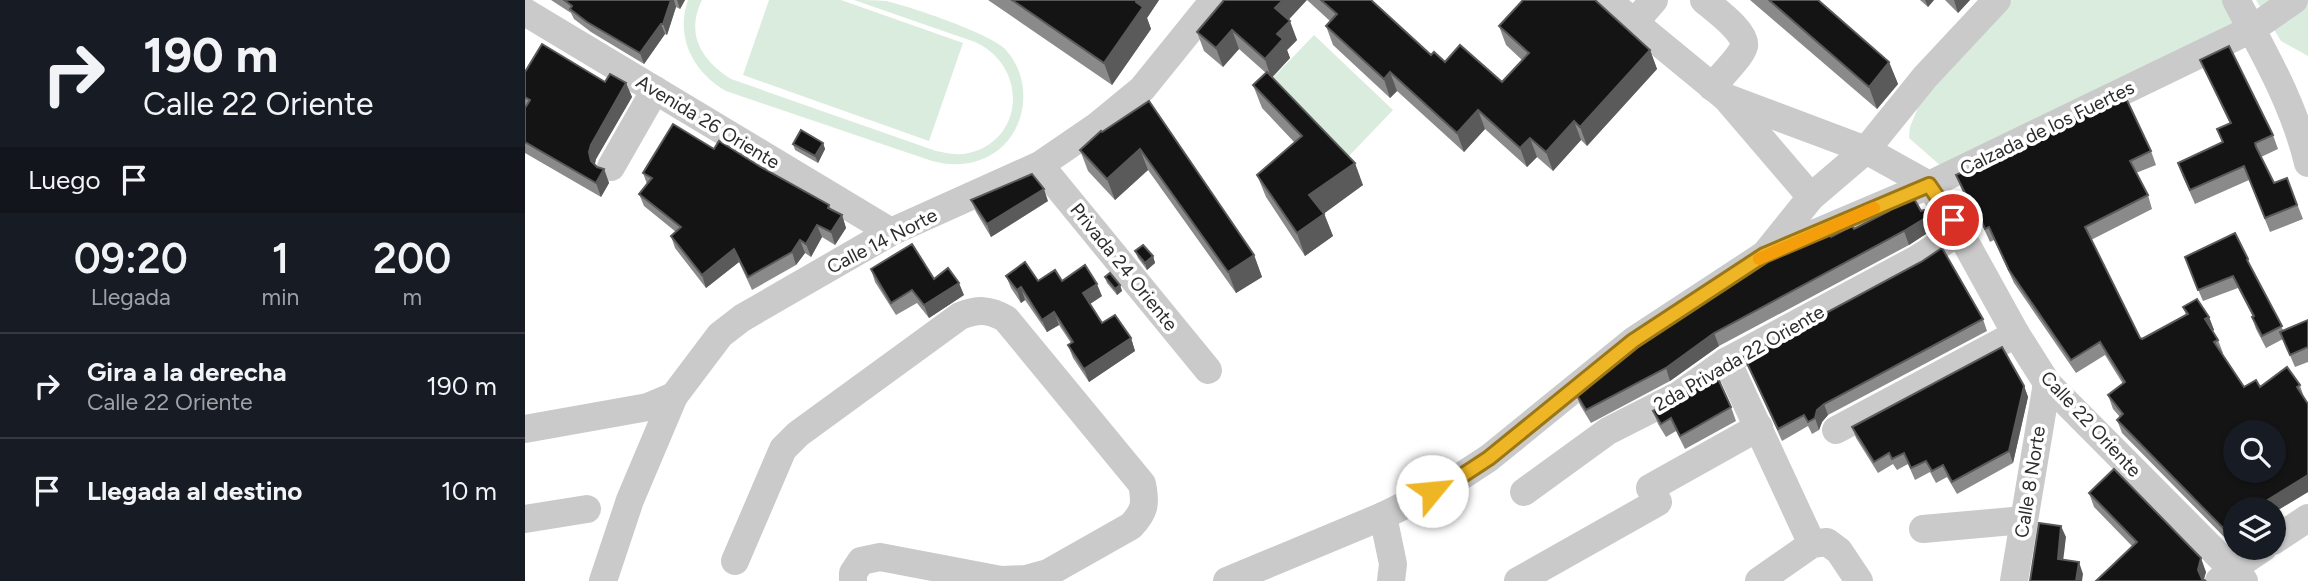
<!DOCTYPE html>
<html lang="es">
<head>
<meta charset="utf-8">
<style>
  body { margin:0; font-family:Figtree,sans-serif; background:#242831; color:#f1f3f6; height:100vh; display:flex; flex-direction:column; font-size:26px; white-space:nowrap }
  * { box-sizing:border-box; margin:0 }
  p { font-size:23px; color:#9ea1a6 }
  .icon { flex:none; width:38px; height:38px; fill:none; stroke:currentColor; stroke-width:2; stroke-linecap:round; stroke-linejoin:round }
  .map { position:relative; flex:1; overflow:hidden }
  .details { display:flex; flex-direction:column; background:#171b24; width:525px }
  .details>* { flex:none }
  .banner { background:#171b24; color:#f1f3f6; overflow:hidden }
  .tools { position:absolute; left:1698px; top:420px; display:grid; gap:14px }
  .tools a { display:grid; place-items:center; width:63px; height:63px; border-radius:50%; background:#171b24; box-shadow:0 2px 5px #0004; font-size:35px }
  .pin { position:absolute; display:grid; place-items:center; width:60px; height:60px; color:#fff; margin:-30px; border:4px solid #fff; border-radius:50%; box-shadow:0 2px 7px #0007 }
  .me { position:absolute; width:77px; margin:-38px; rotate:62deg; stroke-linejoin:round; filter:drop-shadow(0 0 5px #0008) }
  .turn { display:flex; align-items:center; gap:24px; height:147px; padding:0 28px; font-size:32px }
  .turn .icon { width:91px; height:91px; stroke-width:2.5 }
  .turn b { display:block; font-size:49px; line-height:60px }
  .then { display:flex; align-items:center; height:66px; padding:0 28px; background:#0003; gap:14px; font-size:26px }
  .eta { display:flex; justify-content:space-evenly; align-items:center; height:119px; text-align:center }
  .eta b { font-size:42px; font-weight:600; line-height:49px }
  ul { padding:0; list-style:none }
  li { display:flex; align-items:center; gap:21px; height:105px; padding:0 28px; border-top:2px solid #363941 }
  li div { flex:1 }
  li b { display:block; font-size:26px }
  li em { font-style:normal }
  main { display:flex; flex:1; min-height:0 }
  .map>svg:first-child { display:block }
  .green { fill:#d9ecde }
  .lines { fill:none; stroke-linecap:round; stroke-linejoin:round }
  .minor { stroke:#cacaca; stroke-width:28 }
  .wall { fill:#8a8a8a }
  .shaded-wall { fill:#5a5a5a }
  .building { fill:#141414; stroke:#5a5a5a; stroke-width:2; fill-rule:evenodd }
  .route-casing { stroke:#9b7617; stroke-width:18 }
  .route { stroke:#eeb524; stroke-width:12 }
  .slow { stroke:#f59e0b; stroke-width:12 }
  .labels { text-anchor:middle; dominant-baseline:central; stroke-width:7; stroke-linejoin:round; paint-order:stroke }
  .street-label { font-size:19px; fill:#2d2d2d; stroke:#fff }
</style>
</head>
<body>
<main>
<section class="details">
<div class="banner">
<div class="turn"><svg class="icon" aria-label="right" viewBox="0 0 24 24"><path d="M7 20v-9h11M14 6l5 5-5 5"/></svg><div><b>190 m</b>Calle 22 Oriente</div></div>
<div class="then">Luego<svg class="icon" aria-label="arrive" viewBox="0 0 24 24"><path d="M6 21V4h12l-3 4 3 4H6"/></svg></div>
</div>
<div class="eta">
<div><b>09:20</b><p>Llegada</p></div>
<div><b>1</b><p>min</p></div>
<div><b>200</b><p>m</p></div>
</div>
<ul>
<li><svg class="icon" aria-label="right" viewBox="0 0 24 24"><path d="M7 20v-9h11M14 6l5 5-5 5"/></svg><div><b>Gira a la derecha</b><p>Calle 22 Oriente</p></div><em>190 m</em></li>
<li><svg class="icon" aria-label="arrive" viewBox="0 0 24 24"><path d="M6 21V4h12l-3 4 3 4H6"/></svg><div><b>Llegada al destino</b></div><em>10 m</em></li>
</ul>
</section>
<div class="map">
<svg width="1783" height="581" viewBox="0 0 1783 581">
  <rect width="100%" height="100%" fill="#fff"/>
  <!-- green -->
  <g class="green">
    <path d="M163,0H177C160,35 177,60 206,79L411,151C422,153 433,156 444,153C501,139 502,65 450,42L329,0C339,0 351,0 361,1C384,6 466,34 480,49C512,83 501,144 455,160C439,166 423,165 407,161L201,91C168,72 150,37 163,0Z"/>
    <path d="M244,0H316L438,43L404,141L218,75Z"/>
    <path d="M1487,0H1700L1708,23L1416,166L1384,138L1385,127L1397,98L1466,16Z"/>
    <path d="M1731,0H1783V56L1756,41Z"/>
    <path d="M789,35L868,110L823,157L744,82Z"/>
  </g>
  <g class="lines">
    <!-- minor -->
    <g class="minor">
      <path d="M1082,0L1200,97L1341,150L1404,185L1428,220L1491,334L1522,383L1719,581"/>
      <path d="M1179,0C1189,9 1222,32 1219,46C1216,57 1195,77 1187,87"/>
      <path d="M1711,0C1739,53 1769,104 1783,163"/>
      <path d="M0,12L366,232"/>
      <path d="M1109,23L1129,0"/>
      <path d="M1202,99L1286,197"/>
      <path d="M515,165L683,370"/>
      <path d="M86,167L130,90"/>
      <path d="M1241,253L1286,197L1341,150L1400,77L1472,0"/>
      <path d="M1202,361L1287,544"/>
      <path d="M0,429L123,407L149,396L195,335L217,318L366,232L515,165L572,126L617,89L689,0"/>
      <path d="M1311,430L1491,334"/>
      <path d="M999,492L1083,431L1154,395L1202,361L1392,259L1434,232"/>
      <path d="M858,516L868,564L866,581"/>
      <path d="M0,519L62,509"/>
      <path d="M1398,529L1499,520"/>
      <path d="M1748,541L1783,518"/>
      <path d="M210,561L258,449L273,434L435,316C453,309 464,309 481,319L617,484C621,504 620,511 606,526L523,573L501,579L476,580L355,557L336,561L328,573V581"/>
      <path d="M78,581L105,500L149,396"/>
      <path d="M702,581L858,516L932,479L964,458L1108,341L1239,255L1404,185L1727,29L1769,0"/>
      <path d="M993,581L1133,502L1125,488L1234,427"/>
      <path d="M1234,581L1287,544L1302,542L1314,551L1334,581"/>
      <path d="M1489,581L1522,383"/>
      <path d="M1694,581L1707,569L1738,548"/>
    </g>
  </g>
  <!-- wall -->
  <g class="wall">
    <path d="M26,0H160L155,9L151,7L142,35L140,34L119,64L66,32L49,19L46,13Z"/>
    <path d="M463,0H634L622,18L626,29L587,85Z"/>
    <path d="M782,0H846L906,55L920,62L977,82L997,60L981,45L974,26L1125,50L1132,69L1062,146L1056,140L1028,171L1012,157L1002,167L960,129L939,152L872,91L865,98L808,45L801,26L805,21Z"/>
    <path d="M1225,0H1293L1364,62L1373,84L1352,109Z"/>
    <path d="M1395,0H1409L1403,7Z"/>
    <path d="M1420,0H1445L1433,13Z"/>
    <path d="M763,20L772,40L762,50L765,58L747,78L838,185L799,213L808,236L780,256L741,197L732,175L770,143L737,108L728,85L741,73L714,49L698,67L679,51L672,32Z"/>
    <path d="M1675,60L1748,135L1753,149L1736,157L1749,183L1762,178L1778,219L1745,232L1724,180L1670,204L1658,177L1653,163L1697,142L1692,129L1705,124L1681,73Z"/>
    <path d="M0,72L80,82L101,83L107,97L71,159L70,165L72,167L79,169L84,183L76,197L0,153Z"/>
    <path d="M624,101L729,255L737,277L711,293L623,170L590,200L563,171L555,150L577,132Z"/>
    <path d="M298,143L300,149L293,163L270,150L268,144Z"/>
    <path d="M189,149L234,166L304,205L306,209L317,215L321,228L310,245L297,237L286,257L280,253L271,265L227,290L214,262L181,288L150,248L146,236L151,232L119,206L114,194L122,184L118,173Z"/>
    <path d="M1626,151L1631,165L1611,173L1623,195L1627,209L1566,240L1615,338L1617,339L1661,315L1658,307L1684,317L1689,330L1687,331L1693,340L1698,353L1697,354L1719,387L1775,385L1779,398L1783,404V492L1748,513V509L1703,541L1597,433L1592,420L1595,417L1588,409L1583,395L1598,384L1580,355L1551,373L1489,283L1469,240L1465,242L1450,209L1447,211L1436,188L1431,175Z"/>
    <path d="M446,200L523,201L466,237L451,212Z"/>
    <path d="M1362,206L1396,211L1402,217L1407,230L1384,245L1194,346L1145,381L1066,423L1055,405L1050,392L1159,316L1158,313L1306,237L1329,229L1364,211Z"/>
    <path d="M610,251L628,256L630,263L622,270L613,258Z"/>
    <path d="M1723,259L1727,271L1758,330L1783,320V362L1770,367L1758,339L1741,348L1731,329L1727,317H1728L1713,288L1678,301L1664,268Z"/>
    <path d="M346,269L409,279L439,295L404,318L392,303L371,315L350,282Z"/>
    <path d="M481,276L513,281H537L577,296L565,304L577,323L606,338L610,351L564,382L548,358L543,345L546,343L534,325L522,332L500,300L496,303L486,288Z"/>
    <path d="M580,277L595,285L597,291L592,295L582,283Z"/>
    <path d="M1458,319L1462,331L1303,415L1297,422L1294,430L1287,434L1283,426L1257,441L1224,368L1219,357Z"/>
    <path d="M1499,386L1503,397L1488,463L1432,494L1422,477L1411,483L1405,472L1390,480L1383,464L1372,470L1368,464L1353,473L1331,438L1327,427Z"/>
    <path d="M1206,407L1211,421L1160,449L1151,431L1141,437L1133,424L1128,411Z"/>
    <path d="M1564,493L1681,572L1679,580L1607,546L1569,507Z"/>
  </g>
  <!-- shaded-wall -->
  <g class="shaded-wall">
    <path d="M146,0H149L151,7L142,35L138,24Z"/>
    <path d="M152,0H160L155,9Z"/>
    <path d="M612,0H634L622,18L626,29L587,85L579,63Z"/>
    <path d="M758,0H782L757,27L750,8Z"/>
    <path d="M1400,0H1409L1403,7Z"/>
    <path d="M1429,0H1445L1433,13Z"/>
    <path d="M765,21L772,40L762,50L765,58L746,78L740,59L752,34Z"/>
    <path d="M136,24L140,34L119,64L115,53Z"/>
    <path d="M707,30L714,49L698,67L691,48Z"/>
    <path d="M1125,50L1132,69L1062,146L1055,127Z"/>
    <path d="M1364,62L1373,84L1352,109L1344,87Z"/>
    <path d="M865,72L872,91L865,98L859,79Z"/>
    <path d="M101,83L107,97L71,159L69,166L66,161L64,152L66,145Z"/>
    <path d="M953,110L960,129L939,152L932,133Z"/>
    <path d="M1049,121L1056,140L1028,171L1021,152Z"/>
    <path d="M1005,138L1012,157L1002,167L995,148Z"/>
    <path d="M298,143L300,149L293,163L290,156Z"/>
    <path d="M615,149L623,170L590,200L582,179Z"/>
    <path d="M830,163L838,185L793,218L784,195Z"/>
    <path d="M79,169L84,183L76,197L71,183Z"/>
    <path d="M519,189L523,201L466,237L462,224Z"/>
    <path d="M799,214L808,236L780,256L772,233Z"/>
    <path d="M317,215L321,228L310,245L306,232Z"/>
    <path d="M1402,217L1407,230L1384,245L1379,231Z"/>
    <path d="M292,225L297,237L286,257L281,244Z"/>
    <path d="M275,240L280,253L271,265L267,252Z"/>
    <path d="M209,249L214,262L181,288L177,275Z"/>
    <path d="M729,255L737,277L711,293L703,272Z"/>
    <path d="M628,256L630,263L622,270L620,263Z"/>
    <path d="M434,283L439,295L404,318L399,305Z"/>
    <path d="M572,284L577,296L562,306L558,293Z"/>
    <path d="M595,285L597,291L592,295L590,289Z"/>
    <path d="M496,287L500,300L496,303L492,290Z"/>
    <path d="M529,312L534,325L522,332L517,320Z"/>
    <path d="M1684,317L1689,330L1685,333L1680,319Z"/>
    <path d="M1189,333L1194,346L1145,381L1141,368Z"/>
    <path d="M606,338L610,351L564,382L559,369Z"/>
    <path d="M1499,386L1503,397L1488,463L1484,451Z"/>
    <path d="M1299,404L1303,415L1297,422L1294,430L1290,418L1292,410Z"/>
    <path d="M1783,475V492L1748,513V509H1728Z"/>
    <path d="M1710,521V537L1703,541L1698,528Z"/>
    <path d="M1536,526L1541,537L1537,570L1533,559Z"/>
    <path d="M1676,558L1681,572L1678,581L1673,570Z"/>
    <path d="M1554,562L1558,574L1557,581H1551Z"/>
  </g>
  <!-- building -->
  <g class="building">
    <path d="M39,0H146L138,24H136L115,53L62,22L45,9L47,6Z"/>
    <path d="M487,0H612L611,2L618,7L579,63Z"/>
    <path d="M699,0H758L750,8L765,21L752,34L758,39L740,59L707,30L691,48L672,32Z"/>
    <path d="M796,0H846L906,55L909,52L920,62L935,45L977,82L1004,53L974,26L998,0H1070L1125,50L1055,127L1049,121L1021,152L1005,138L995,148L953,110L932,133L865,72L859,79L801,26L812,14Z"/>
    <path d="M1244,0H1293L1364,62L1344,87Z"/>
    <path d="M17,44L80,82L85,74L101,83L66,145L64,152L66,161L72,167L79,169L71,183L0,142V108L5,100L0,97V72Z"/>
    <path d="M1704,46L1748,135L1730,143L1731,147L1749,183L1762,178L1772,205L1740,218L1719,166L1665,190L1653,163L1698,142L1692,129L1706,123L1675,60Z"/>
    <path d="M742,72L830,163L784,195L799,214L772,233L732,175L777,136L728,85Z"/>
    <path d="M1599,94L1626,151L1605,161L1623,195L1560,227L1615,338L1617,339L1663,314L1658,307L1672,299L1684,317L1680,319L1693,340L1689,342L1719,387L1731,380L1735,387L1762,367L1775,385L1772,387L1783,404V475L1728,509H1710V521L1698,528L1592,420L1598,414L1583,395L1600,382L1575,342L1546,360L1484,270L1464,227L1460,229L1445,196L1442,197L1431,175ZM1710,432H1748V471H1710Z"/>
    <path d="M624,101L729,255L703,272L615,149L582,179L555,150L576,131L577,132Z"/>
    <path d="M148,124L189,149L194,141L234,166L304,205L303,208L317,215L306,232L292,225L281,244L275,240L267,252L223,277L209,249L177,275L146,236L156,227L114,194L127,178L118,173Z"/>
    <path d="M276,130L298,143L290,156L268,144Z"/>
    <path d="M507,174L519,189L462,224L446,200Z"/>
    <path d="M1387,195L1396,211L1399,210L1402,217L1379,231L1189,333L1141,368L1061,410L1050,392L1083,366L1160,316L1158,313L1224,274L1260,249L1302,231L1306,237L1327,226L1329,229L1364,211L1362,206Z"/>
    <path d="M1710,233L1723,259L1722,260L1757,326L1737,336L1727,317L1729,316L1708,276L1673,290L1660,257Z"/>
    <path d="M387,244L409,279L423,268L434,283L399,305L387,290L366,303L346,269Z"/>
    <path d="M618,245L628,256L620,263L610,251Z"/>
    <path d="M1417,248L1458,319L1299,404L1292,410L1290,418L1283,422L1279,415L1253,429L1219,357L1396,262Z"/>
    <path d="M500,262L513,281L530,270L537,281L560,265L572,284L558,293L577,323L590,315L606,338L559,369L543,345L548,342L529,312L517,320L496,287L492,290L481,276Z"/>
    <path d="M585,273L595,285L590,289L580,277Z"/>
    <path d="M1783,320V347L1765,355L1755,332Z"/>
    <path d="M1477,347L1499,386L1484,451L1427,482L1418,465L1407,471L1401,461L1386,468L1379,453L1367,459L1364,453L1349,462L1327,427Z"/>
    <path d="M1190,372L1206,407L1155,436L1146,418L1136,424L1128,411L1158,395Z"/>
    <path d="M1589,469L1676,558L1673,570L1677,579L1681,581H1571L1612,542L1564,493Z"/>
    <path d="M1514,523L1536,526L1533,559L1554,562L1551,581H1505Z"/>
  </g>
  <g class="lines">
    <defs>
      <path id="route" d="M907,491L932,479L964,458L1108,341L1239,255L1404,185L1428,220"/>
    </defs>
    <!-- route casing -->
    <use href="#route" class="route-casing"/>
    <!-- route -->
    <use href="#route" class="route"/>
    <!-- slow -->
    <path class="slow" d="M1234,259L1349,208"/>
  </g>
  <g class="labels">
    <!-- street labels -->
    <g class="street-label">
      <text transform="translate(183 122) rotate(31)">Avenida 26 Oriente</text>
      <text transform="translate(1522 128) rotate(-26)">Calzada de los Fuertes</text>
      <text transform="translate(357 241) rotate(-27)">Calle 14 Norte</text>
      <text transform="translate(599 267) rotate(51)">Privada 24 Oriente</text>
      <text transform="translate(1214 358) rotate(-30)">2da Privada 22 Oriente</text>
      <text transform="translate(1566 424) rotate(47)">Calle 22 Oriente</text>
      <text transform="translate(1505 482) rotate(-81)">Calle 8 Norte</text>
    </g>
  </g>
</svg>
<div class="tools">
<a><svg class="icon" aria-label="search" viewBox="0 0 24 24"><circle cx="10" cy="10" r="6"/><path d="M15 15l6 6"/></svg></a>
<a><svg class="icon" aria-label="layers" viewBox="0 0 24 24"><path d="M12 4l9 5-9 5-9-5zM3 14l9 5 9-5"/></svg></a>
</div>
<div class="pin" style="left:1428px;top:220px;background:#d93025"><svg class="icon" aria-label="arrive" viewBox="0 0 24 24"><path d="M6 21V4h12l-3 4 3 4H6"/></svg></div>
<svg class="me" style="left:907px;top:491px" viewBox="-20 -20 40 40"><circle r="19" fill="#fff"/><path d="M0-13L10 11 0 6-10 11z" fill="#eeb524"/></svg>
</div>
</main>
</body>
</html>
